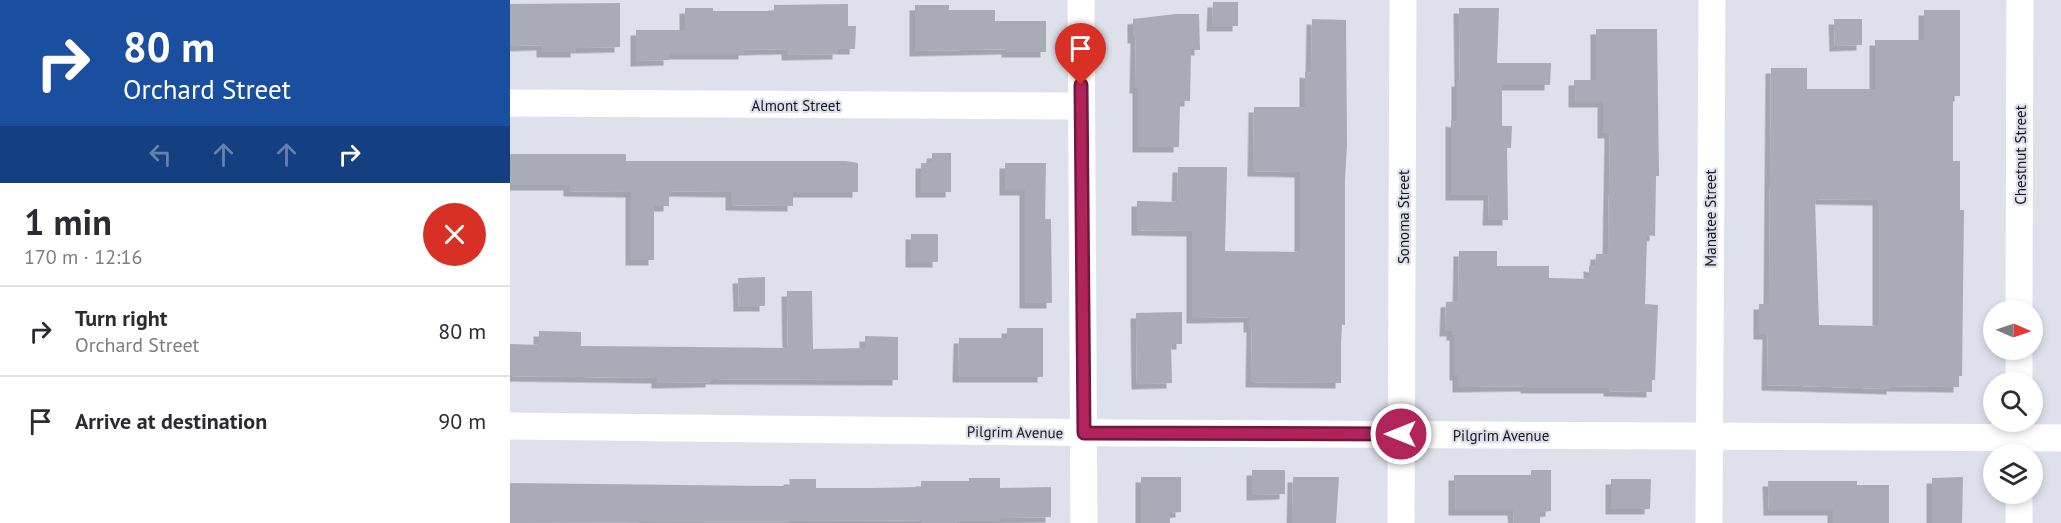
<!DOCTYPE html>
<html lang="en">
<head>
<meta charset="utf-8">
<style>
  body { margin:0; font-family:"PT Sans",sans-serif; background:#f2f2f3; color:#2b2b33; height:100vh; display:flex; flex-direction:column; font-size:22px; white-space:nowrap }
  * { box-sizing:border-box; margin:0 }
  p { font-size:20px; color:#7c7c81 }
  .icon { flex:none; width:33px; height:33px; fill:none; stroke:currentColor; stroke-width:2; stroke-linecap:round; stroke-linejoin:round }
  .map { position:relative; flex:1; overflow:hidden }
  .details { display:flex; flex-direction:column; background:#fff; width:510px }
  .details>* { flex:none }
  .banner { background:#1a4fa0; color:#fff; overflow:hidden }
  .needle { width:39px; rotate:92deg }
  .controls { position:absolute; left:1473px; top:300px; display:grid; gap:12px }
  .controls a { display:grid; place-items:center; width:60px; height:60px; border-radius:50%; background:#fff; box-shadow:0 3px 9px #0003; font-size:30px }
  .pin { position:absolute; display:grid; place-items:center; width:51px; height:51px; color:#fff; margin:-62px -26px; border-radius:50% 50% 50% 0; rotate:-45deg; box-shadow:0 0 6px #0007 }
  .pin .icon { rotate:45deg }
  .me { position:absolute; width:66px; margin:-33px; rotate:270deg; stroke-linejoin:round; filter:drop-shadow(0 0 4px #0008) }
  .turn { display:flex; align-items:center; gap:21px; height:126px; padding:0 24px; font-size:27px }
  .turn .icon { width:78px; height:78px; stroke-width:2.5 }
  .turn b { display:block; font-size:42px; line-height:51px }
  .lanes { display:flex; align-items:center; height:57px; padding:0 24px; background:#0003; justify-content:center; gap:30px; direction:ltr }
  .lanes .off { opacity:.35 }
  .round { display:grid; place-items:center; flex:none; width:63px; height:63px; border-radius:32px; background:#f2f2f3 }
  .headline { display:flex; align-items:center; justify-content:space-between; height:102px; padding:0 24px }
  h1 { font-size:36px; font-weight:600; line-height:45px }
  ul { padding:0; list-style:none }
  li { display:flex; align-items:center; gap:18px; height:90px; padding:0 24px; border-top:2px solid #e1e1e2 }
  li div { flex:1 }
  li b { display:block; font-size:22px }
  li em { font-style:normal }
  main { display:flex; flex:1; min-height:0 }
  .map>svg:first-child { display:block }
  .building { fill:#a9abb6; fill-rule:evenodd; filter:url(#shadow) }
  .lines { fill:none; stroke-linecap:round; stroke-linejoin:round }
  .minor { stroke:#fff; stroke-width:27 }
  .route-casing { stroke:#73173b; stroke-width:15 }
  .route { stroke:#b1235b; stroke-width:10 }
  .labels { text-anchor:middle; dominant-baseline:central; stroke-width:4.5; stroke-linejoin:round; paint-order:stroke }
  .street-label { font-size:15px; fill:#151519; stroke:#dee0ec }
</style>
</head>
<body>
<main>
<section class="details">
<div class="banner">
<div class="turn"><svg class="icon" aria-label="right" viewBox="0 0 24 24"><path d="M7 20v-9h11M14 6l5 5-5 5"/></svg><div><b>80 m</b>Orchard Street</div></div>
<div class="lanes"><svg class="icon off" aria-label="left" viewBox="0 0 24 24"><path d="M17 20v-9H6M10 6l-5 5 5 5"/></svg><svg class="icon off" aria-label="ahead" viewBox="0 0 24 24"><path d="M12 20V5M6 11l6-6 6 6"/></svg><svg class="icon off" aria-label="ahead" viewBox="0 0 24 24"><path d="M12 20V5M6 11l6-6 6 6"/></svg><svg class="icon" aria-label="right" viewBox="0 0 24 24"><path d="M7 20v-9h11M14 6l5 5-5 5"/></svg></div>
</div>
<div class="headline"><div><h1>1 min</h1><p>170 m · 12:16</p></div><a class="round" style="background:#d93025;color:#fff"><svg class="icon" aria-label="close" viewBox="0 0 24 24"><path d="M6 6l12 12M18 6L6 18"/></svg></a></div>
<ul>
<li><svg class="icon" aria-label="right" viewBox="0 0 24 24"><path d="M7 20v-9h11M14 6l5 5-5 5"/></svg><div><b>Turn right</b><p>Orchard Street</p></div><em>80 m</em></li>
<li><svg class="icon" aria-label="arrive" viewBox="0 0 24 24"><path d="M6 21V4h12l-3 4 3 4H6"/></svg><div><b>Arrive at destination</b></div><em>90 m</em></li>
</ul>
</section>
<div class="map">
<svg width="1551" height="523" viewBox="0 0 1551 523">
  <defs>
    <filter id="shadow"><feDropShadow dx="-5.5" dy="5.5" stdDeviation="0" flood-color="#0004"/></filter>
  </defs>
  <rect width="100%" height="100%" fill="#dee0ec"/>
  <!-- building -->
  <g class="building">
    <path d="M703,2H728V26H702Z"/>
    <path d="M110,3V47L66,48V52H32V45L0,46V4Z"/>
    <path d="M338,4V26H346L345,49H328V54L277,55V49L234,50V54H159V60L126,61V30H175V8H203V11H264V5Z"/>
    <path d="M405,5H439V10H485V21H536V52H497V49L405,51Z"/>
    <path d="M949,8H989L987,63H1041L1040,85H992V126H1002L1001,148H997L998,220H978L979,195H941V121L947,122V81H950Z"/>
    <path d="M1414,10H1450V96H1443V161H1450V210H1454L1452,376H1449V387L1382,386V389L1257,385L1258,334H1249V304H1259L1261,68H1297V89H1365V40H1414ZM1305,199L1368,200V326L1309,325Z"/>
    <path d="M666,14H689L690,50H681L680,101H670L669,147H628V88H625L626,38H623V19Z"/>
    <path d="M802,19L836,20L837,145L835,180V325H832L831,343V383L741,382L742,327H739V317L682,318V231L627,230V201L667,202L668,167H717L715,251L790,252V172L743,171L744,107H795V72L801,73Z"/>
    <path d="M1324,19H1352V45L1325,46Z"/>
    <path d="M1086,29H1147L1149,176H1146L1145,236L1137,235L1135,304L1148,305L1145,380H1142V392L1099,391V388H1016V386L948,387V375H945V335H942V331H935L936,302L948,301L949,251H987V266H1039V278L1079,279V266L1085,267L1086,254H1098L1100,133H1093V102H1064V80H1086Z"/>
    <path d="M422,153H441V192H411V163H422Z"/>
    <path d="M0,154H116V161H336L348,163V192H283V206L221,205V192L159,191V206H144V260H121V192L59,191V185H0Z"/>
    <path d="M495,163H536L535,219H541L542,303H515V190H495Z"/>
    <rect x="401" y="234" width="27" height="28"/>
    <path d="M255,277V306H229L228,278Z"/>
    <path d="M277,291H302L303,349L355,348V336L388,337V380L201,379V382L147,383V378L0,376V344L29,345V331L71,332V346L278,348Z"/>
    <path d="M672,312V344H661L662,383L627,384L626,313Z"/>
    <path d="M497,328H533V377H448L449,338H497Z"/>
    <path d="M742,470H775V494L742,495Z"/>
    <path d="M1021,470H1041V511L1030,512V523H1004L1003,510H944V475H1021Z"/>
    <path d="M631,477H671V512L660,513V523H631Z"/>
    <path d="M783,477H829L826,523H782Z"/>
    <path d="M1453,477L1452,523H1422V478Z"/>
    <path d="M459,478H490V488L541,487V517L490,518V521H447V523H412V520L0,523V483L271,486H280L279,479H306V488H364L411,487V481H459Z"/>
    <path d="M1101,479H1141L1140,509H1101Z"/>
    <path d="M1258,481H1347V485H1379V523H1323V510H1259Z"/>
  </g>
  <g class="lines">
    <!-- minor -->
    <g class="minor">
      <path d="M571,0L574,523"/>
      <path d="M0,103L571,106"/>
      <path d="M1509,310L1510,0"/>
      <path d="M1509,382V350"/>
      <path d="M0,426L607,433L1551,438"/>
      <path d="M891,523L893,0"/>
      <path d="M1199,523L1202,0"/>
      <path d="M1509,523V494"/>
    </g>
  </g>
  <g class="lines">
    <defs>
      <path id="route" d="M571,85L574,433L891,434"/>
    </defs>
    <!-- route casing -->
    <use href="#route" class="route-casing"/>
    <!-- route -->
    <use href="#route" class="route"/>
  </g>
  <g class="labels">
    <!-- street labels -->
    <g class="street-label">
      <text x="286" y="105">Almont Street</text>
      <text transform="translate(1510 155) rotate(-90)">Chestnut Street</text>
      <text transform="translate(893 217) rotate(-90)">Sonoma Street</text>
      <text transform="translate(1200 218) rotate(-90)">Manatee Street</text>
      <text transform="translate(505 432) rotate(1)">Pilgrim Avenue</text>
      <text x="991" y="435">Pilgrim Avenue</text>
    </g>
  </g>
</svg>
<div class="controls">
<a><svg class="needle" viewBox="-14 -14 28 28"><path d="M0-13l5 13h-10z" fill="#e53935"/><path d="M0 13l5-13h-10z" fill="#7c7c81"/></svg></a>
<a><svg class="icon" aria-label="search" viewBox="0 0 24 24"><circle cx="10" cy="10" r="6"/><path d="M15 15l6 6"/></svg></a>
<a><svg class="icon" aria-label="layers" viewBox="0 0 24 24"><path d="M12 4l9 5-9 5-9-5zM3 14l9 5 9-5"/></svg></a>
</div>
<div class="pin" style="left:571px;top:85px;background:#d93025"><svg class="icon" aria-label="arrive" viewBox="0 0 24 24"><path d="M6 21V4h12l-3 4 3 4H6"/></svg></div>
<svg class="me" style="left:891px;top:434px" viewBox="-20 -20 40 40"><circle r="17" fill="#b1235b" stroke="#fff" stroke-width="3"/><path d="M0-11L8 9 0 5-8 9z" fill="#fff"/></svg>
</div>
</main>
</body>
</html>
